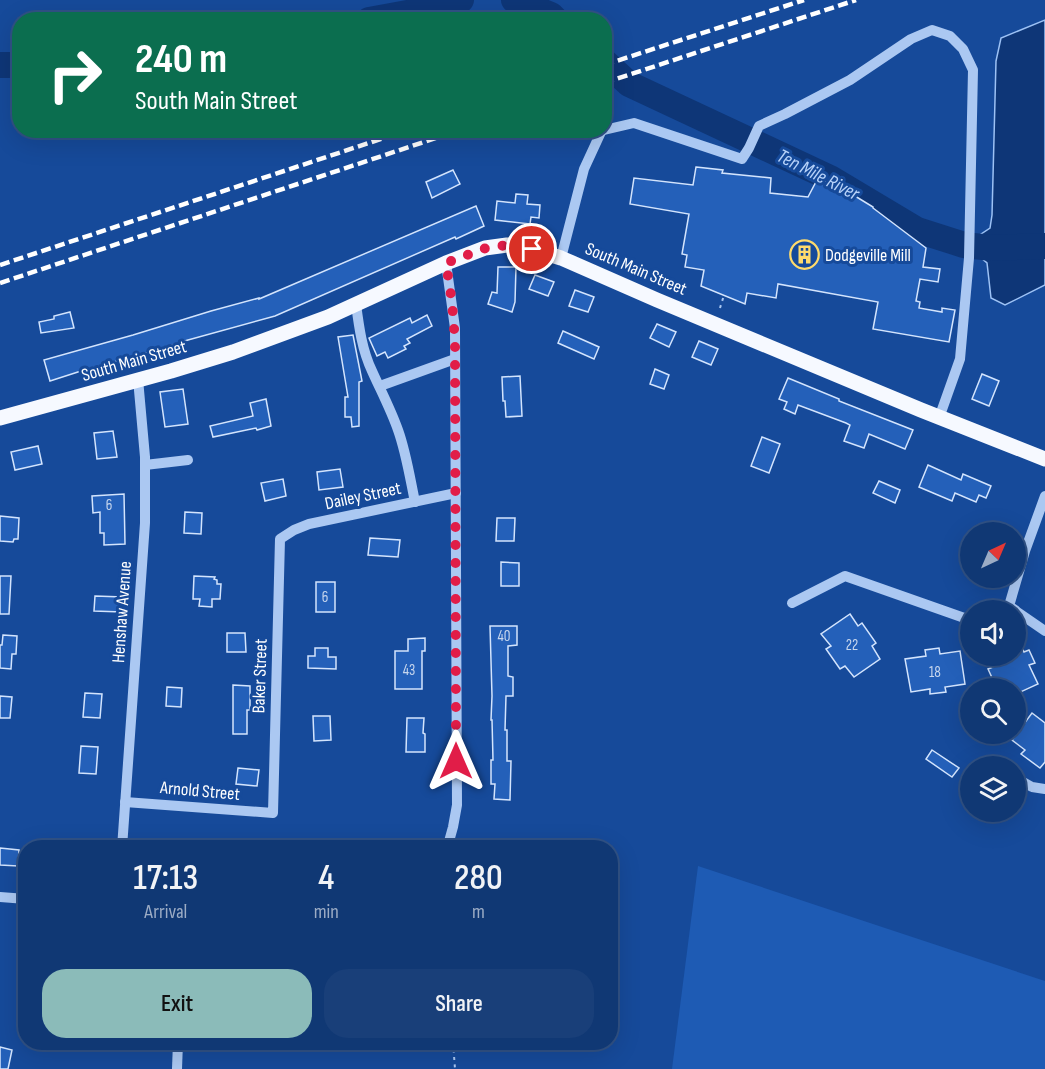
<!DOCTYPE html>
<html lang="en">
<head>
<meta charset="utf-8">
<style>
  body { margin:0; font-family:"Sofia Sans Condensed",sans-serif; background:#193f79; color:#f1f3f6; height:100vh; display:flex; flex-direction:column; font-size:22px; white-space:nowrap }
  * { box-sizing:border-box; margin:0 }
  p { font-size:20px; color:#9cacc5 }
  .icon { flex:none; width:33px; height:33px; fill:none; stroke:currentColor; stroke-width:2; stroke-linecap:round; stroke-linejoin:round }
  .map { position:relative; flex:1; overflow:hidden }
  .sheet { position:absolute; left:18px; top:840px; width:600px; height:210px; display:flex; flex-direction:column; background:#103874; border-radius:24px; box-shadow:0 6px 24px #0002,0 0 0 2px #305286 }
  .sheet>* { flex:none }
  .top-card { position:absolute; left:12px; top:12px; width:600px; height:126px; border-radius:24px; box-shadow:0 6px 24px #0002,0 0 0 2px #305286; background:#0b6e4f; color:#fff; overflow:hidden }
  .needle { width:39px; rotate:44deg }
  .buttons { position:absolute; left:960px; top:522px; display:grid; gap:12px }
  .buttons a { display:grid; place-items:center; width:66px; height:66px; border-radius:50%; background:#103874; box-shadow:0 6px 24px #0002,0 0 0 2px #305286; font-size:30px }
  .pin { position:absolute; display:grid; place-items:center; width:51px; height:51px; color:#fff; margin:-26px; border:3px solid #fff; border-radius:50%; box-shadow:0 2px 6px #0007 }
  .me { position:absolute; width:66px; margin:-33px; rotate:0deg; stroke-linejoin:round; filter:drop-shadow(0 0 4px #0008) }
  .turn { display:flex; align-items:center; gap:21px; height:126px; padding:0 24px; font-size:27px }
  .turn .icon { width:78px; height:78px; stroke-width:2.5 }
  .turn b { display:block; font-size:42px; line-height:51px }
  .eta { display:flex; justify-content:space-evenly; align-items:center; height:102px; text-align:center }
  .eta b { font-size:36px; font-weight:600; line-height:42px }
  .cta { display:flex; gap:12px; margin-top:auto; padding:12px 24px }
  .cta a { flex:1; height:69px; border-radius:24px; background:#8bbbb9; color:#111; font-size:24px; font-weight:600; line-height:69px; text-align:center }
  .cta a+a { background:#193f79; color:#f1f3f6 }
  .map>svg:first-child { display:block }
  .green { fill:#1e5bb4 }
  .water { fill:#0e3677; stroke:#9dc2f5; stroke-width:1.5 }
  .lines { fill:none; stroke-linecap:round; stroke-linejoin:round }
  .river { stroke:#0e3677; stroke-width:26 }
  .building { fill:#2460b9; stroke:#d3e4fd; stroke-width:1.5 }
  .path { stroke:#abc8f2; stroke-width:2; stroke-dasharray:3 4.5; stroke-linecap:butt }
  .minor { stroke:#abc8f2; stroke-width:10 }
  .major { stroke:#f6f9ff; stroke-width:15 }
  .rail { stroke:#fff; stroke-width:4.5; stroke-dasharray:10 4.5; stroke-linecap:butt }
  .route { stroke:#e11d48; stroke-width:10; stroke-dasharray:0 18 }
  .labels { text-anchor:middle; dominant-baseline:central; stroke-width:6; stroke-linejoin:round; paint-order:stroke }
  .number-label { font-size:15px; fill:#c8d7ee }
  .poi-label { font-size:18px; fill:#fff; stroke:#164a9a; text-anchor:start }
  .street-label { font-size:18px; fill:#fff; stroke:#164a9a }
  .water-label { font-size:20px; font-style:italic; fill:#b7d2f9; stroke:#164a9a }
</style>
</head>
<body>
<div class="map">
<svg width="1045" height="1069" viewBox="0 0 1045 1069">
  <rect width="100%" height="100%" fill="#164a9a"/>
  <!-- green -->
  <path class="green" d="M698,866L1045,981V1069H672Z"/>
  <!-- water -->
  <path class="water" d="M1045,20V285L1005,305L991,298L987,263L981,258L963,254L964,233L978,236L990,228L992,215L996,61L1001,38Z"/>
  <g class="lines">
    <!-- river -->
    <g class="river">
      <path d="M514,0L551,15L556,20"/>
      <path d="M369,20L435,8L461,0"/>
      <path d="M604,61L629,84L830,178L917,230L964,245L992,248L1045,246"/>
      <path d="M0,65H20"/>
    </g>
  </g>
  <!-- building -->
  <g class="building">
    <path d="M696,167L723,170L722,173L771,178L770,193L808,197L818,178L855,196L873,207V208L926,248L923,267L940,269L938,282L920,279L916,301L920,302L919,308L942,312V308L955,310L949,342L873,329L878,302L778,284L776,298L747,293L745,304L701,286L704,270L685,267L687,255L682,254L689,214L630,204L634,178L693,185Z"/>
    <path d="M453,170L460,184L432,198L426,182Z"/>
    <path d="M516,194L528,195L527,204L540,205L539,218L531,217L530,224L495,220L497,201L515,203Z"/>
    <path d="M476,206L484,226L456,239L455,237L275,316L188,340L143,354L81,371L50,381L44,360L133,335L211,311L259,298V299Z"/>
    <path d="M498,267H516L515,302L512,312L488,304L492,292L497,293Z"/>
    <path d="M535,275L554,282L548,296L529,289Z"/>
    <path d="M575,290L594,297L588,312L569,306Z"/>
    <path d="M70,312L74,328L41,333L39,322L54,319V316Z"/>
    <path d="M427,315L432,326L407,339L410,343L404,346L406,349L388,358L385,352L377,356L369,338L410,318L412,323Z"/>
    <path d="M657,324L676,332L669,347L650,338Z"/>
    <path d="M563,331L599,347L594,359L558,343Z"/>
    <path d="M353,335L362,381L359,382V426L352,427L351,417H345V397H348L338,337Z"/>
    <path d="M699,341L718,349L711,365L692,357Z"/>
    <path d="M655,369L669,375L664,389L650,384Z"/>
    <path d="M982,374L999,381L989,406L972,399Z"/>
    <path d="M520,376L522,416L506,417L505,401H503L502,377Z"/>
    <path d="M788,378L839,399V401L913,430L905,449L869,434L864,448L844,441L850,425L846,423L798,405L795,414L784,409L787,402L779,399Z"/>
    <path d="M183,389L188,424L165,427L160,392Z"/>
    <path d="M266,399L271,426L257,430L256,428L213,437L210,426L253,416L250,403Z"/>
    <path d="M113,431L117,457L97,459L94,433Z"/>
    <path d="M762,437L780,444L769,473L751,466Z"/>
    <path d="M38,446L42,464L15,470L11,452Z"/>
    <path d="M928,465L961,480L963,474L991,486L986,498L979,495L976,502L955,493L952,501L919,487Z"/>
    <path d="M340,469L343,487L319,490L317,472Z"/>
    <path d="M283,479L286,496L265,501L261,483Z"/>
    <path d="M879,481L900,490L895,503L873,493Z"/>
    <path d="M124,494L125,544L104,545V533H100V512L93,513L92,496Z"/>
    <path d="M185,512L202,513L201,534L184,533Z"/>
    <path d="M0,516L19,518L18,539H14L13,542L0,541Z"/>
    <path d="M497,518H515L514,541H496Z"/>
    <path d="M370,538L400,540L398,557L368,555Z"/>
    <path d="M501,562L519,563V586H501Z"/>
    <path d="M0,576H11L9,614H0Z"/>
    <path d="M194,576L215,577L214,579L217,580V584H221L220,599H212V607L199,606L200,599H193Z"/>
    <rect x="316" y="582" width="19" height="30"/>
    <path d="M95,596L123,597L122,612L94,611Z"/>
    <path d="M850,614L858,626L862,623L876,643L872,646L880,659L854,677L845,666L840,669L826,649L831,646L821,634Z"/>
    <path d="M490,626H517V645L508,646V676L513,677V696H506L505,730H507V761H511L510,800L494,799L495,784H491V760H493L492,720H491L492,696Z"/>
    <path d="M227,633H245L246,652H227Z"/>
    <path d="M1016,633L1024,652L1029,650L1035,663L1029,665L1038,684L1016,694V688H1004L1000,680L994,682L988,669L993,667L988,656H1016Z"/>
    <path d="M3,635L17,636L16,654H12L11,669L0,668V645H2Z"/>
    <path d="M425,638V651H422V689H395V651H408V639Z"/>
    <path d="M315,648H328V657H336V669L308,668V656H315Z"/>
    <path d="M939,648L940,654L960,651L965,684L945,687L946,692L930,694V689L911,692L905,659L926,656L925,650Z"/>
    <path d="M233,685L250,686V710H247V734H233Z"/>
    <path d="M167,687L182,688L181,707L166,706Z"/>
    <path d="M85,693L102,694L100,718L83,717Z"/>
    <path d="M0,696L12,697L10,718H0Z"/>
    <path d="M1032,713L1045,723V762L1040,768L1021,754L1025,750L1012,740Z"/>
    <path d="M313,716H330L331,740L314,741Z"/>
    <path d="M407,718H424L423,733L425,734V752H406Z"/>
    <path d="M81,746L98,747L96,774L79,773Z"/>
    <path d="M932,750L959,768L952,777L926,759Z"/>
    <path d="M238,768L259,770L257,786L236,784Z"/>
    <path d="M0,848L19,850L18,866L0,865Z"/>
    <path d="M0,1047L12,1050L8,1069H0Z"/>
  </g>
  <g class="lines">
    <!-- path -->
    <g class="path">
      <path d="M720,308L724,295"/>
      <path d="M453,1042L455,1069"/>
    </g>
    <!-- minor -->
    <g class="minor">
      <path d="M604,130L634,123L742,159L749,148L759,126L785,114L850,80L911,39L932,30L950,36L963,49L973,70L969,258L960,359L939,418"/>
      <path d="M561,258L584,169L602,130"/>
      <path d="M446,263L455,328L457,805L453,827L448,845"/>
      <path d="M356,304C359,327 362,350 372,371C381,391 391,410 398,430C406,452 410,478 415,502"/>
      <path d="M380,386L455,359"/>
      <path d="M145,465L188,460"/>
      <path d="M792,603L845,576L970,620"/>
      <path d="M997,610L1009,606"/>
      <path d="M1015,610L1009,606L1025,551L1045,496"/>
      <path d="M1016,611L1045,631"/>
      <path d="M994,764L998,766"/>
      <path d="M1016,778L1032,787L1045,789"/>
      <path d="M125,802L273,813L280,539L294,530L309,524L456,493"/>
      <path d="M122,848L145,523V457L138,379"/>
      <path d="M0,897L26,899"/>
      <path d="M177,1069L178,1042"/>
    </g>
    <!-- major -->
    <path class="major" d="M0,418L171,371L233,352L328,317L446,263L485,248L507,245L532,249L561,258L657,300L921,410L1045,459"/>
    <!-- rail -->
    <g class="rail">
      <path d="M604,65L804,0"/>
      <path d="M604,83L856,0"/>
      <path d="M0,265L408,130"/>
      <path d="M0,283L460,130"/>
    </g>
  </g>
  <g class="lines">
    <!-- route -->
    <path class="route" d="M456,761L455,341L452,302L446,263L486,248L507,245L532,249"/>
  </g>
  <!-- icons -->
  <defs>
    <symbol id="building-ring" viewBox="-11 -11 22 22"><circle r="9.5" fill="#164a9a" stroke="#ffdb6c" stroke-width="1.5"/><path d="M-4-6H4V6H1V3H-1V6H-4ZM-2.5-4.3h1.7v1.8h-1.7ZM.8-4.3h1.7v1.8H.8ZM-2.5-1h1.7V.8h-1.7ZM.8-1h1.7V.8H.8Z" fill="#ffdb6c"/></symbol>
  </defs>
  <g fill-rule="evenodd">
    <use href="#building-ring" x="788" y="238" width="33" height="33"/>
  </g>
  <g class="labels">
    <!-- number labels -->
    <g class="number-label">
      <text x="109" y="505">6</text>
      <text x="325" y="597">6</text>
      <text x="504" y="636">40</text>
      <text x="852" y="645">22</text>
      <text x="409" y="670">43</text>
      <text x="935" y="672">18</text>
    </g>
    <!-- poi labels -->
    <g class="poi-label">
      <text x="825" y="255">Dodgeville Mill</text>
    </g>
    <!-- street labels -->
    <g class="street-label">
      <text transform="translate(636 269) rotate(23)">South Main Street</text>
      <text transform="translate(134 361) rotate(-16)">South Main Street</text>
      <text transform="translate(363 496) rotate(-12)">Dailey Street</text>
      <text transform="translate(122 612) rotate(-86)">Henshaw Avenue</text>
      <text transform="translate(260 676) rotate(-88)">Baker Street</text>
      <text transform="translate(200 791) rotate(5)">Arnold Street</text>
    </g>
    <!-- water labels -->
    <g class="water-label">
      <text transform="translate(818 175) rotate(27)">Ten Mile River</text>
    </g>
  </g>
</svg>
<div class="buttons">
<a><svg class="needle" viewBox="-14 -14 28 28"><path d="M0-13l5 13h-10z" fill="#e53935"/><path d="M0 13l5-13h-10z" fill="#9cacc5"/></svg></a>
<a><svg class="icon" aria-label="sound" viewBox="0 0 24 24"><path d="M4 9h4l5-4v14l-5-4H4zM17 9q2 3 0 6"/></svg></a>
<a><svg class="icon" aria-label="search" viewBox="0 0 24 24"><circle cx="10" cy="10" r="6"/><path d="M15 15l6 6"/></svg></a>
<a><svg class="icon" aria-label="layers" viewBox="0 0 24 24"><path d="M12 4l9 5-9 5-9-5zM3 14l9 5 9-5"/></svg></a>
</div>
<div class="pin" style="left:532px;top:249px;background:#d93025"><svg class="icon" aria-label="arrive" viewBox="0 0 24 24"><path d="M6 21V4h12l-3 4 3 4H6"/></svg></div>
<svg class="me" style="left:456px;top:761px" viewBox="-20 -20 40 40"><path d="M0-17L14 15 0 8-14 15z" fill="#e11d48" stroke="#fff" stroke-width="4"/></svg>
<div class="top-card">
<div class="turn"><svg class="icon" aria-label="right" viewBox="0 0 24 24"><path d="M7 20v-9h11M14 6l5 5-5 5"/></svg><div><b>240 m</b>South Main Street</div></div>
</div>
<section class="sheet">
<div class="eta">
<div><b>17:13</b><p>Arrival</p></div>
<div><b>4</b><p>min</p></div>
<div><b>280</b><p>m</p></div>
</div>
<div class="cta"><a>Exit</a><a>Share</a></div>
</section>
</div>
</body>
</html>
